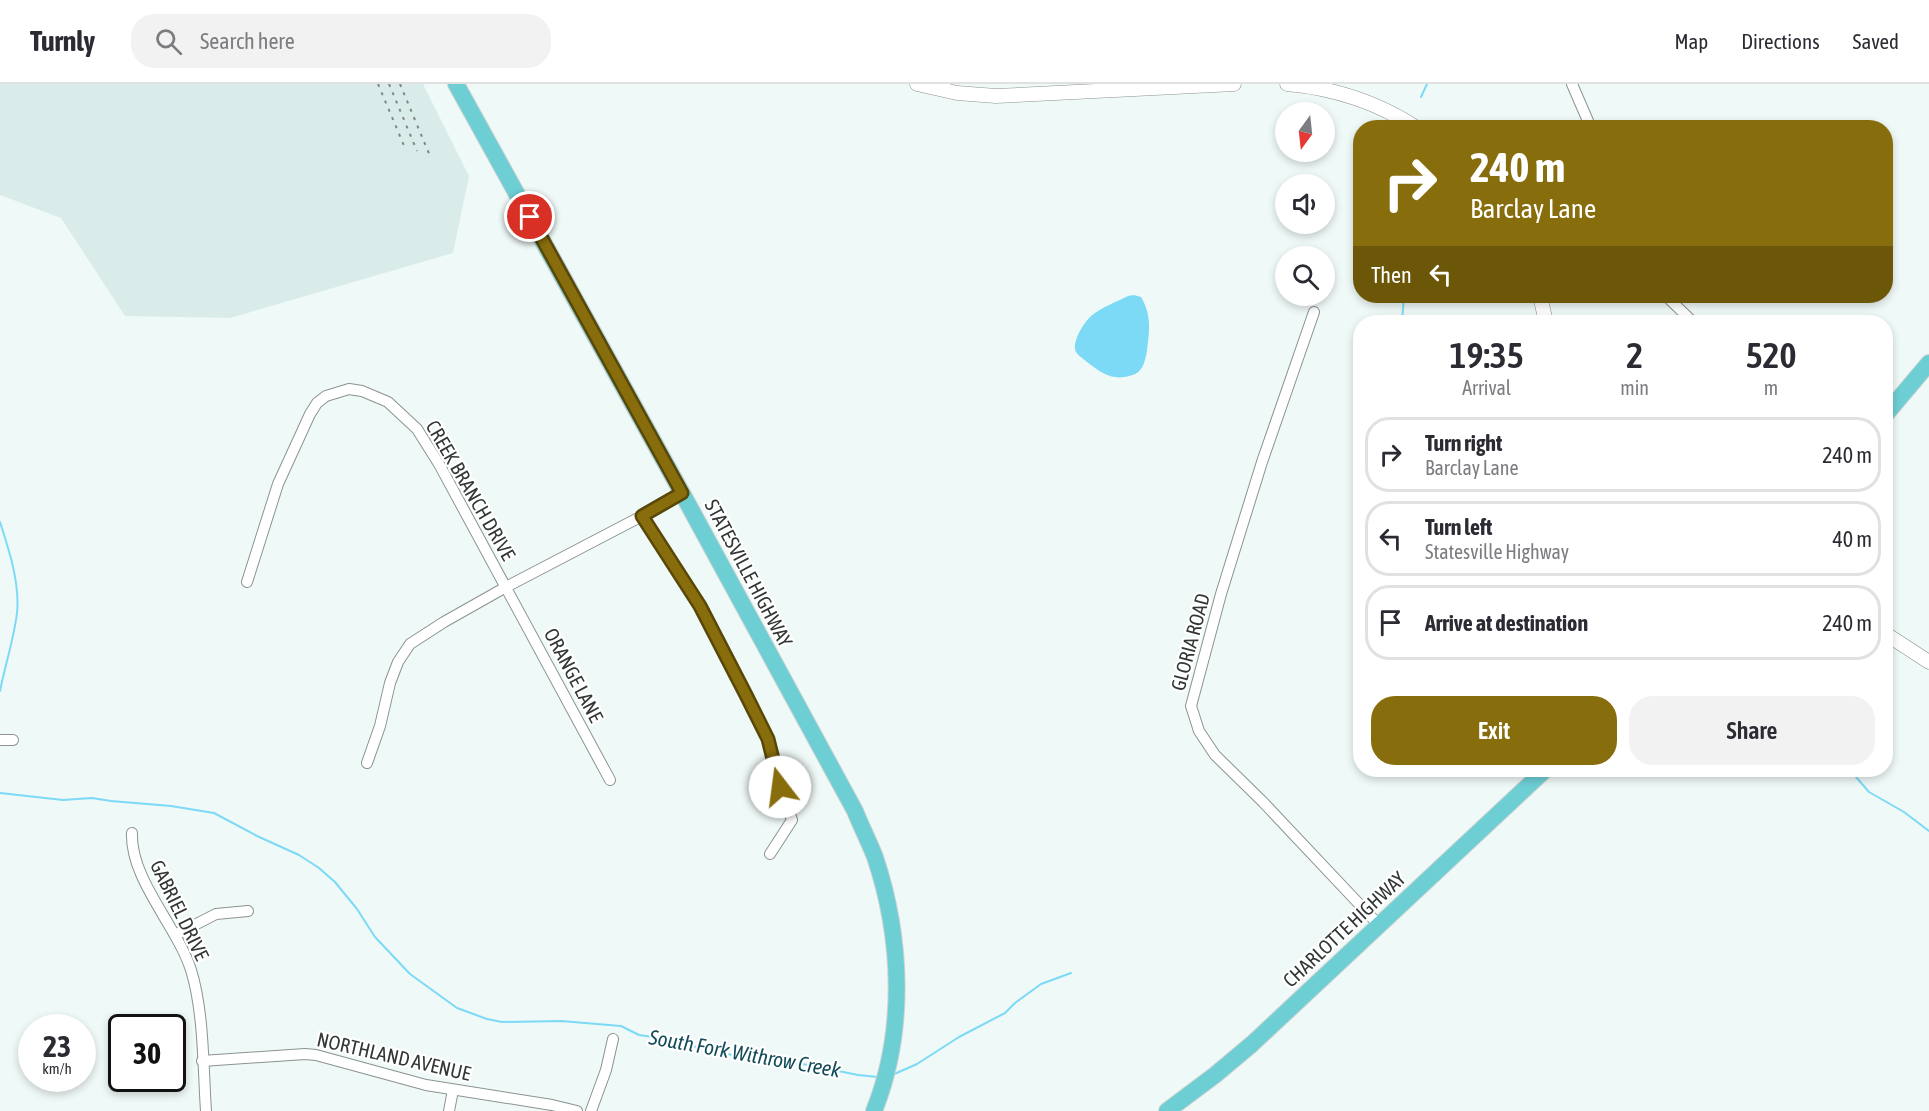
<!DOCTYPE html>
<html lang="en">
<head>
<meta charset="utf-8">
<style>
  body { margin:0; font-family:"Asap Condensed",sans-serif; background:#f2f2f3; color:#2b2b33; height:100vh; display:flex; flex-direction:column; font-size:22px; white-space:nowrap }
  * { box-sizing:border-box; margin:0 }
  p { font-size:20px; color:#7c7c81 }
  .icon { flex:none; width:33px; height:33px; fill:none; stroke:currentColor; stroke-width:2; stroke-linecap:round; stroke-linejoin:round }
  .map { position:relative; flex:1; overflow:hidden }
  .side { position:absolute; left:1353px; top:231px; width:540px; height:462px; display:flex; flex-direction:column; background:#fff; border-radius:24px; box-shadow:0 3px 9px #0003 }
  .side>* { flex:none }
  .hud { position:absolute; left:1353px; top:36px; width:540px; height:183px; border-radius:24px; box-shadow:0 3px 9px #0003; background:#886d0c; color:#fff; overflow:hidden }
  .needle { width:39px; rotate:195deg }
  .fabs { position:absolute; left:1275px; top:18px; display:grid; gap:12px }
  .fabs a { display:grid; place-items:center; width:60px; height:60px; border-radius:50%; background:#fff; box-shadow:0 3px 9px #0003; font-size:30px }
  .speed { position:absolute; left:18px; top:930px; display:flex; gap:12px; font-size:30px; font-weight:700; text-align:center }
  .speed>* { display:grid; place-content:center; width:78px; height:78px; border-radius:50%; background:#fff; box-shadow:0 3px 9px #0003; line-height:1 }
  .speed small { font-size:15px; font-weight:400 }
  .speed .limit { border:3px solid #111; border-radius:9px; background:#fff; color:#111 }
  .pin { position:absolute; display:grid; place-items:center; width:51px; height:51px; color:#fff; margin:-26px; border:3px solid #fff; border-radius:50%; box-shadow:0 2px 6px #0007 }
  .me { position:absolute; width:66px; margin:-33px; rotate:345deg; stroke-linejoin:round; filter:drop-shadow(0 0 4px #0008) }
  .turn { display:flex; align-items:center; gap:21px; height:126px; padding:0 18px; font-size:27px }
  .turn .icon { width:78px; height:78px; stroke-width:2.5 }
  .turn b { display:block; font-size:42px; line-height:51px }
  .then { display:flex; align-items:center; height:57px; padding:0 18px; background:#0003; gap:12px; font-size:22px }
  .eta { display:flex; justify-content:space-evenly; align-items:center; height:102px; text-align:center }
  .eta b { font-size:36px; font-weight:600; line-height:42px }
  .button { display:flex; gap:12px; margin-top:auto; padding:12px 18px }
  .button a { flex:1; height:69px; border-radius:24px; background:#886d0c; color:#fff; font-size:24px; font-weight:600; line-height:69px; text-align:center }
  .button a+a { background:#f2f2f3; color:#2b2b33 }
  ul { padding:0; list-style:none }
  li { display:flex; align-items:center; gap:18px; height:75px; margin:0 12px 9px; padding:0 6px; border:3px solid #e1e1e2; border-radius:24px }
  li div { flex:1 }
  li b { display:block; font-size:22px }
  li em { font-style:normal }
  header { display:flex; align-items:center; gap:36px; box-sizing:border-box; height:84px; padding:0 30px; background:#fff; border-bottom:2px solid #e1e1e2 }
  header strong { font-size:28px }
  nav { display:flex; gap:33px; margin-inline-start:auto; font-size:21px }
  .search { width:420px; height:54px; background:#f2f2f3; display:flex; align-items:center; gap:15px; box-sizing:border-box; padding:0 21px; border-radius:24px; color:#7c7c81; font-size:22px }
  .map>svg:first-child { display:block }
  .built { fill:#daece9 }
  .water { fill:#7cdaf6 }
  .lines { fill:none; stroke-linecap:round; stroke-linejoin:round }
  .stream { stroke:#7cdaf6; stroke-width:2 }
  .minor-casing { stroke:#8b9391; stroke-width:12 }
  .tertiary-casing { stroke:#8b9391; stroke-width:15 }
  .primary-casing { stroke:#d2d3d3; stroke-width:18 }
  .minor { stroke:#fff; stroke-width:10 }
  .tertiary { stroke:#fff; stroke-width:14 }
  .primary { stroke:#6dcfd4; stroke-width:16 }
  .rail { stroke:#818786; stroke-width:2; stroke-dasharray:3 6; stroke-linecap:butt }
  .route-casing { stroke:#584708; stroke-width:15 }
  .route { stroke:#886d0c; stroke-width:10 }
  .labels { text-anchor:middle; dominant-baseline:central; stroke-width:4.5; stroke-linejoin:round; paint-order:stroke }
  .street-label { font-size:20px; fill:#323635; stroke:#fff }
  .water-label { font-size:21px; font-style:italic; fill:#134b59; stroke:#fff }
</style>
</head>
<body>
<header>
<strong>Turnly</strong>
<div class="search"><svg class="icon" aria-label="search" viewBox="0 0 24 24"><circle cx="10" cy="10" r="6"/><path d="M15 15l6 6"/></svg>Search here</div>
<nav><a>Map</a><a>Directions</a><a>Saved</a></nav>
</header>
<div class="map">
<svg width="1929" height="1027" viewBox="0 0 1929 1027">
  <rect width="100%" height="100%" fill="#eff9f7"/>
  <!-- built -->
  <path class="built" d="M0,0H423L469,92L453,169L230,234L125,232L61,134L0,111Z"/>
  <!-- water -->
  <path class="water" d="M1134,211L1141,213C1150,228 1150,241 1148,258C1147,266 1146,278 1141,285C1138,289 1134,291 1129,292C1112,297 1100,288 1087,278C1083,274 1076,271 1075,265C1074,254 1084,239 1091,232C1102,223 1116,218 1128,212Z"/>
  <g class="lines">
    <!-- stream -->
    <g class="stream">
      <path d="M1421,13L1427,0"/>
      <path d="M1402,238L1404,212"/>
      <path d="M0,438C9,466 20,499 17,529C14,554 5,582 0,607"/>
      <path d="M1850,686L1869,708L1904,728L1929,747"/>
      <path d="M0,709L63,716L92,714L111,717L171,722L214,729L257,752L299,771L319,784L335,798L357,825L375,853L410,890L457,924L487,935L502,938L561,937L621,942L639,951L667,955L718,969L809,981L858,991L878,993"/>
      <path d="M892,991L917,980L959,953L1005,929L1015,919L1041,900L1071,889"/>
    </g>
    <defs>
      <g id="minor">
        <path d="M1572,0L1591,44"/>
        <path d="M1666,212L1693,238"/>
        <path d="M1314,228L1262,378L1221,510L1191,622L1199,647L1215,671L1263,718L1378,840"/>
        <path d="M642,432L700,522L768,655L781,703L792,736L770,770"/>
        <path d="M247,498L278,400L310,330L317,319L326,312L349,305L362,307L388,318L417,345L439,380L610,696"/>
        <path d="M0,656H13"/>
        <path d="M367,679L380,642L390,599L398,578L410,560L444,538L506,503L642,432L682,409"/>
        <path d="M132,749C130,795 177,842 191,886C204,928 203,983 206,1027"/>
        <path d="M175,851L216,830L248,827"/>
        <path d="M202,977L305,970L316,971L426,1001L552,1021L577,1027"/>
        <path d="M449,1027L453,1006"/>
        <path d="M591,1027L606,986L613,955"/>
      </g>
      <g id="tertiary">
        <path d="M917,0L957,9L996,12L1234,0"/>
        <path d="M1287,0C1333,4 1377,18 1417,44"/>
        <path d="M1540,212L1546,238"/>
        <path d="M1886,550L1929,578"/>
      </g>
      <g id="primary">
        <path d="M456,0L682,409L855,727C861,742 869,758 875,773C902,854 906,947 874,1027"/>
        <path d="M1886,330L1929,279"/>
        <path d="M1167,1027L1215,991L1252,960L1545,686"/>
      </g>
    </defs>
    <!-- minor casing -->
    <use href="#minor" class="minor-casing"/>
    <!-- tertiary casing -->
    <use href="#tertiary" class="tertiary-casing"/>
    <!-- primary casing -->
    <use href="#primary" class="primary-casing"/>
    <!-- minor -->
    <use href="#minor" class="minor"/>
    <!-- tertiary -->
    <use href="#tertiary" class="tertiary"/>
    <!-- primary -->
    <use href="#primary" class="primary"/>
    <!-- rail -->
    <g class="rail">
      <path d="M378,0L405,64"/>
      <path d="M389,0L417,67"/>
      <path d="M400,0L430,72"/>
    </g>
  </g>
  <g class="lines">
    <defs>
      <path id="route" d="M530,133L682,409L642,432L700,522L746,611L768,655L780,703"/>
    </defs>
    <!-- route casing -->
    <use href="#route" class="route-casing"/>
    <!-- route -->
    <use href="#route" class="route"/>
  </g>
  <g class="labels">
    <!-- street labels -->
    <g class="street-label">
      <text transform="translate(471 406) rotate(60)">CREEK BRANCH DRIVE</text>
      <text transform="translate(749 489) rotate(62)">STATESVILLE HIGHWAY</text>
      <text transform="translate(1190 558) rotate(-75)">GLORIA ROAD</text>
      <text transform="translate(574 591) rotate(62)">ORANGE LANE</text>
      <text transform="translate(180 826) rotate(64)">GABRIEL DRIVE</text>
      <text transform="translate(1344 845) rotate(-43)">CHARLOTTE HIGHWAY</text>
      <text transform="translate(394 972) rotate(13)">NORTHLAND AVENUE</text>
    </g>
    <!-- water labels -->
    <g class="water-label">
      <text transform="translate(745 969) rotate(10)">South Fork Withrow Creek</text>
    </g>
  </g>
</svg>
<div class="fabs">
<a><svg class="needle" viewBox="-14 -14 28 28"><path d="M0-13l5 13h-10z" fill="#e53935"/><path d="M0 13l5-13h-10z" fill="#7c7c81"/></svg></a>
<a><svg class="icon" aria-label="sound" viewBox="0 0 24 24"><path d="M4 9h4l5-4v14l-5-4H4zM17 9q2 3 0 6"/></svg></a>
<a><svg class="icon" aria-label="search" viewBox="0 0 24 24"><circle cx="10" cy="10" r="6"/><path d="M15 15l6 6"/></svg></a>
</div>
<div class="speed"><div>23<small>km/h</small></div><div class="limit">30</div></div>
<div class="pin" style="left:530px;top:133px;background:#d93025"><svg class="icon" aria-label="arrive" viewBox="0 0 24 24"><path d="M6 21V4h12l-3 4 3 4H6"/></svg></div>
<svg class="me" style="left:780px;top:703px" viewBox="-20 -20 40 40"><circle r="19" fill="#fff"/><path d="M0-13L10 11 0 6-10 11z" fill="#886d0c"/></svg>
<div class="hud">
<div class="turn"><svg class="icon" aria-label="right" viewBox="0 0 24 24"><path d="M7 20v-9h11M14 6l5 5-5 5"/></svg><div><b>240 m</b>Barclay Lane</div></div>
<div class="then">Then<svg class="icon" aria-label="left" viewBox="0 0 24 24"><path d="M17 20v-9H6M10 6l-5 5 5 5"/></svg></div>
</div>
<section class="side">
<div class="eta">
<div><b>19:35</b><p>Arrival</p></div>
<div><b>2</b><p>min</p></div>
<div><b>520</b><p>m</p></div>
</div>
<ul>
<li><svg class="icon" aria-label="right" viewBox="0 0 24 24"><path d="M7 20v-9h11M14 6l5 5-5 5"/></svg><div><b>Turn right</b><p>Barclay Lane</p></div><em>240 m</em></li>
<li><svg class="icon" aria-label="left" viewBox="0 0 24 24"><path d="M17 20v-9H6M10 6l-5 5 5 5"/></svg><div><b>Turn left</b><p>Statesville Highway</p></div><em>40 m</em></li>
<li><svg class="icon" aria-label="arrive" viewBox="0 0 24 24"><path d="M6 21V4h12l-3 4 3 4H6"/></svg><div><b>Arrive at destination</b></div><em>240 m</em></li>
</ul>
<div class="button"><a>Exit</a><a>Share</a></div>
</section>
</div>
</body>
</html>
